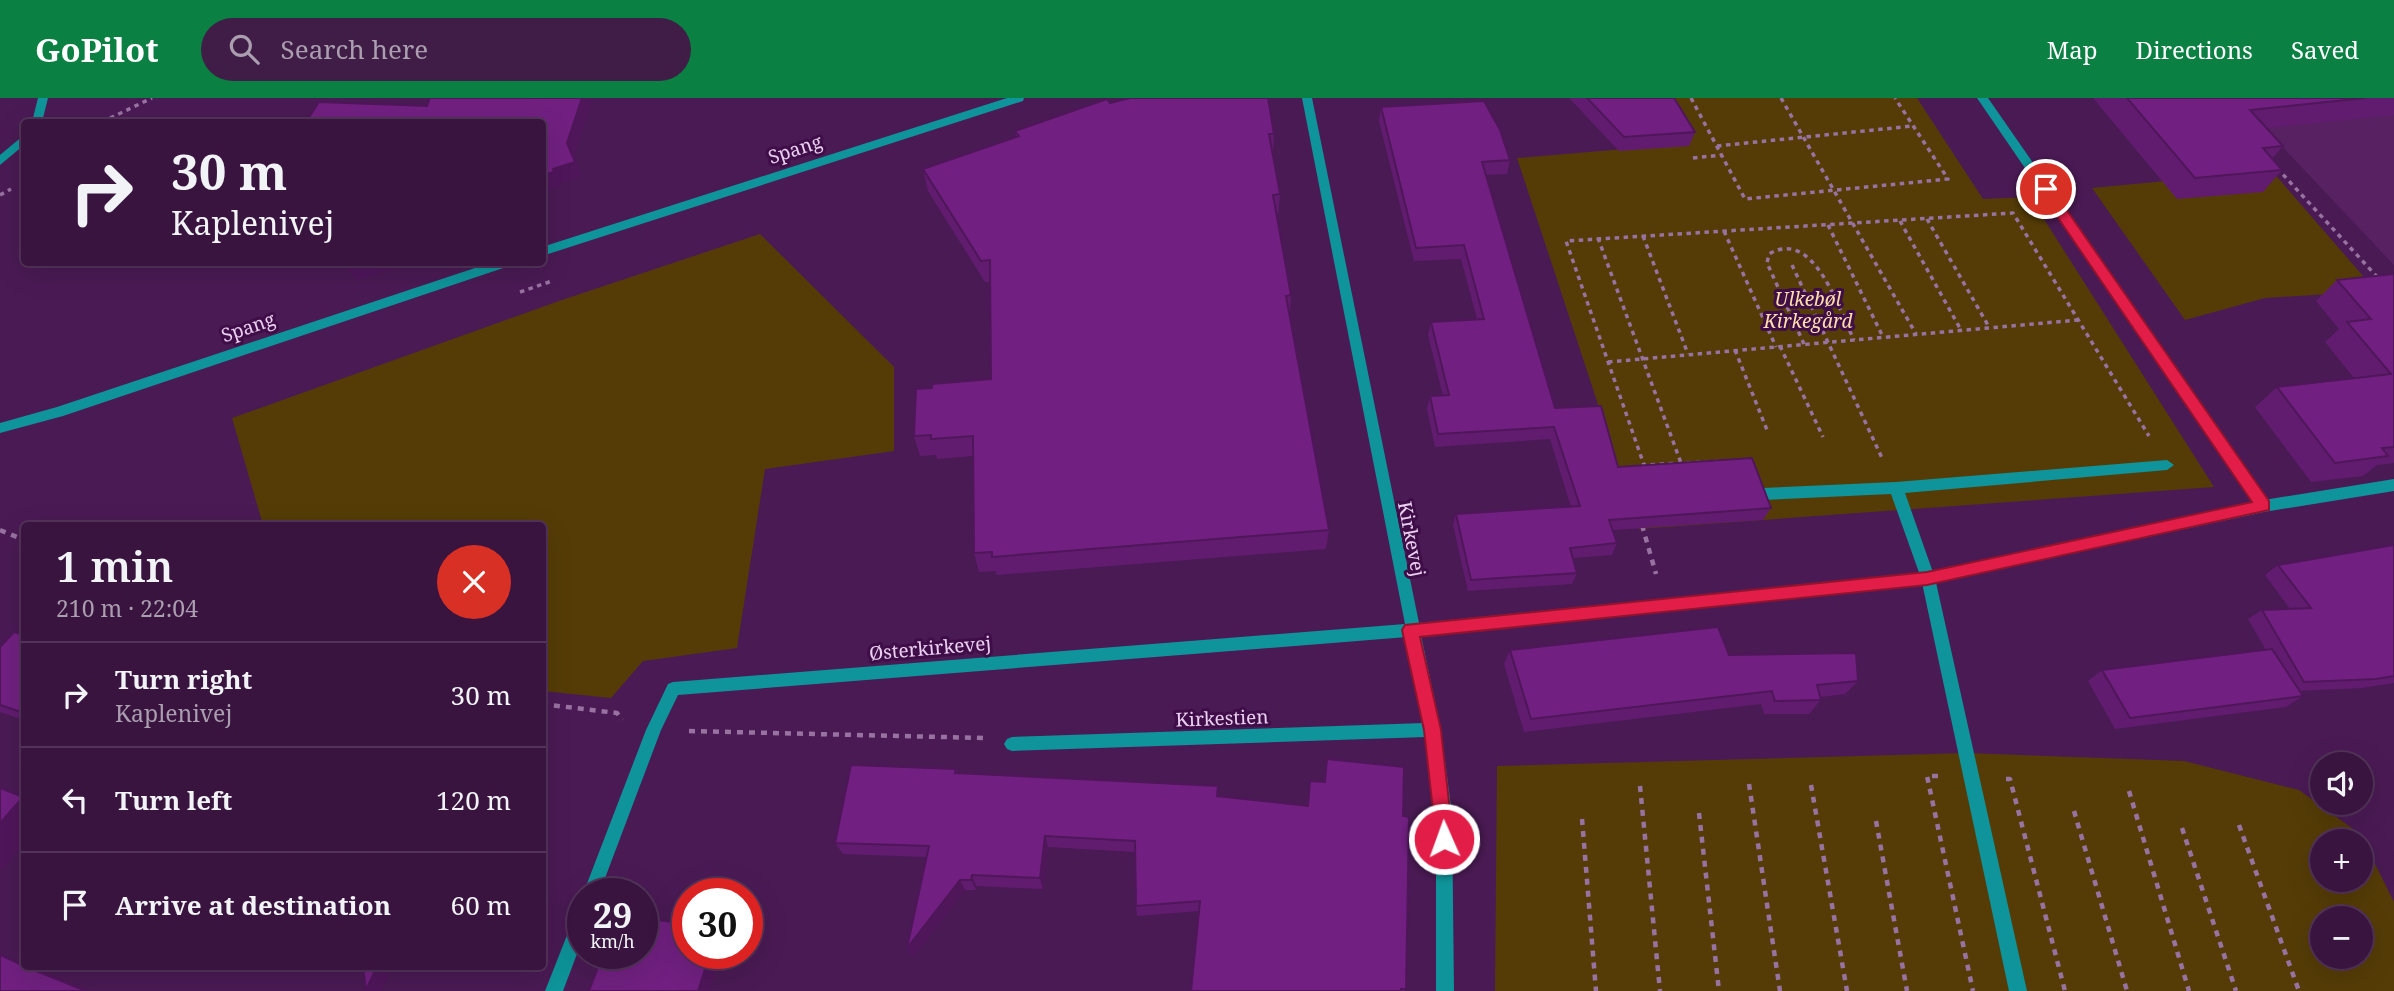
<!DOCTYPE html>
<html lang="en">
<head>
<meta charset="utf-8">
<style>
  body { margin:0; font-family:"Noto Serif",serif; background:#3f1d46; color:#f1f3f6; height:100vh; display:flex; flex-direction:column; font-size:26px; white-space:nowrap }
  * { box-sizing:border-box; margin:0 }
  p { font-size:23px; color:#ab9eb0 }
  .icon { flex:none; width:38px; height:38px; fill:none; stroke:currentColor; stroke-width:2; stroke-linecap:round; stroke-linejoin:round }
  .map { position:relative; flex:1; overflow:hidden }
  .side { position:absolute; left:21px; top:424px; width:525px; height:448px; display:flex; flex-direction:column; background:#38143f; border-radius:7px; box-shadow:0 7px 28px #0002,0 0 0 2px #523359 }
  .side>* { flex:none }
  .hud { position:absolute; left:21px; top:21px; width:525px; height:147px; border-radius:7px; box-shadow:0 7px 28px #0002,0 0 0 2px #523359; background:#38143f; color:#f1f3f6; overflow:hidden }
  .controls { position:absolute; left:2310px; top:654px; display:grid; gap:14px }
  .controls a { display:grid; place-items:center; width:63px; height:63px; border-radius:50%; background:#38143f; box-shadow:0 7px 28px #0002,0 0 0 2px #523359; font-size:35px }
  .speed { position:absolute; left:567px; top:780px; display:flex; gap:14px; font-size:35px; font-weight:700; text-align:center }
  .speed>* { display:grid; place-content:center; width:91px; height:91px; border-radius:50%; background:#38143f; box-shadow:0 7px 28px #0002,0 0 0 2px #523359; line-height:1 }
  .speed small { font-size:18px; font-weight:400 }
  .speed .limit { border:10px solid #d22; background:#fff; color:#111 }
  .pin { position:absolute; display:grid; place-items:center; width:60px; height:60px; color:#fff; margin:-30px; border:4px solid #fff; border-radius:50%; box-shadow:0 2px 7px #0007 }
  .me { position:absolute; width:77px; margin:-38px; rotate:358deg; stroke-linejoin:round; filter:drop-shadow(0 0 5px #0008) }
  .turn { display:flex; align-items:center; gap:24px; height:147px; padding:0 35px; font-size:32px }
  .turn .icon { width:91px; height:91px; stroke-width:2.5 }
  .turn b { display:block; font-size:49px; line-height:60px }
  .round { display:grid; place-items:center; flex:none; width:74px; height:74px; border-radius:37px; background:#3f1d46 }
  .overview { display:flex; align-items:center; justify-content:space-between; height:119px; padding:0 35px }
  h1 { font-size:42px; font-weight:600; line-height:52px }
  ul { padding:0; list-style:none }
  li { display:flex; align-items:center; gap:21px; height:105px; padding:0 35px; border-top:2px solid #523359 }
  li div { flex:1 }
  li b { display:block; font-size:26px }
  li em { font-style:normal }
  header { display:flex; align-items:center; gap:42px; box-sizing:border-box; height:98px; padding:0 35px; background:#0b8043; color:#fff }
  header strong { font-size:33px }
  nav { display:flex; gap:38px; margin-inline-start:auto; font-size:24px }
  .search { width:490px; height:63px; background:#3f1d46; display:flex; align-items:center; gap:18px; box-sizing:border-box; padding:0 24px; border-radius:38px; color:#ab9eb0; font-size:26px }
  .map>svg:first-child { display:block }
  .built { fill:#572162 }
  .green { fill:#553c07; fill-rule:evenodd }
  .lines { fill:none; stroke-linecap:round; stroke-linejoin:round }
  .path-far1 { stroke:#9872a0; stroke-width:3.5; stroke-dasharray:4.5 4.5; stroke-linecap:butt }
  .path { stroke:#9872a0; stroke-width:4.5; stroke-dasharray:6 6; stroke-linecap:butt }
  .service { fill:#0e949a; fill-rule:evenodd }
  .minor { fill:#0e949a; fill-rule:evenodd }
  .tertiary { fill:#0e949a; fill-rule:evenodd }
  .wall { fill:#611c6f }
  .shaded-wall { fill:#4f165a }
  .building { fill:#712081; stroke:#4f165a; stroke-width:2 }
  .route { fill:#e11d48; stroke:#92132f; stroke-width:2 }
  .labels { text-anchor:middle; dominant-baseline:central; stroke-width:6; stroke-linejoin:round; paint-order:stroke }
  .street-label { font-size:19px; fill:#ebcff1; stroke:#3f0e48 }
  .park-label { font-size:19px; font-style:italic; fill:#ffdfa9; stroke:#3f0e48 }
</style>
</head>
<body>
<header>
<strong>GoPilot</strong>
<div class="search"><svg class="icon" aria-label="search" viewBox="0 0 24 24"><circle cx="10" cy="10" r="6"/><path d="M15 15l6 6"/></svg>Search here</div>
<nav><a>Map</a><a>Directions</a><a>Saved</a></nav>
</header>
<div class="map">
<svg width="2394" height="893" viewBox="0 0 2394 893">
  <rect width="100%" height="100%" fill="#4a1a54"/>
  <!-- built -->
  <path class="built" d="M2236,0H2394V167Z"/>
  <!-- green -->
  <g class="green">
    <path d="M1661,0H1917L1983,101L2030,99L2214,389L1639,431L1517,60L1684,46Z"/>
    <path d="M2272,73L2376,193L2265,200L2185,222L2092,90Z"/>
    <path d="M760,136L894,269V353L765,371L737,550L643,563L611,600L543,593L542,427H263L232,320L559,203Z"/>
    <path d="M1966,655L2184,663L2299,692L2360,736L2394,804V893H1495L1497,668ZM2322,744H2361V782H2322ZM2322,821H2361V859H2322Z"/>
  </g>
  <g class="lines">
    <!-- path-far1 -->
    <g class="path-far1">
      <path d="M1691,0L1745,101L1948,81L1895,0"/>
      <path d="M1781,0L1916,236"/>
      <path d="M102,24L152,0"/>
      <path d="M1717,48L1913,28"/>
      <path d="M1693,60L1722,57"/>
      <path d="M2277,70L2380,182"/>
      <path d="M0,97L11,91"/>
      <path d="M1927,121L1989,229"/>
      <path d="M1900,123L1961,232"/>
      <path d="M1828,127L1883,239"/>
      <path d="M1724,133L1776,249"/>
      <path d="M1643,138L1688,256"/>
      <path d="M1598,140L1681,365"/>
      <path d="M1792,167L1882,360"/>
      <path d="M520,194L552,183"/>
      <path d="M1804,246L1767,165L1769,156C1814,129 1839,212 1854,242"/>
      <path d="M1780,248L1823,339"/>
      <path d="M1735,252L1767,332"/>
      <path d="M1608,264L2078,222"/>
      <path d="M1727,363L1644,367L1566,143L2013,115L2149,338"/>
    </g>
    <!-- path -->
    <g class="path">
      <path d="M1642,427L1656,476"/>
      <path d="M0,432L24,442"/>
      <path d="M542,606L617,615L622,622"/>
      <path d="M689,633L984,640"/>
      <path d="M1938,678H1927L1973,893"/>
      <path d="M2006,681H2010L2065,893"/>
      <path d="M1749,686L1780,893"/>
      <path d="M1811,687L1847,893"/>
      <path d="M1640,688L1660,893"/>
      <path d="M2129,693L2189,893"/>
      <path d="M2074,713L2127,893"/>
      <path d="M1699,715L1719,893"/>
      <path d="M1582,721L1596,893"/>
      <path d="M1876,723L1907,893"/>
      <path d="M2239,727L2299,893"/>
      <path d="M2182,730L2236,893"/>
    </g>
    <!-- service -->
    <g class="service">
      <path d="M1977,0H1988L2269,404L2271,408L2269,412H2259Z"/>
      <path d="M2167,362L2174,367L2167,372L1905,395L1935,480L2027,893H2009L1921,480L1891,396L1763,402L1758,400L1756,396L1758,392L1763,390L1896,384Z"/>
    </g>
    <!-- minor -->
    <g class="minor">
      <path d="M1007,0H1024L1023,3L542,158V149Z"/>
      <path d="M1302,0H1312L1419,525L1928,474L2264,402L2394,381V393L2264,414L1928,486L1421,537L1441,632L1452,716L1454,893H1436V716L1426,639L1012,653L1007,651L1004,646L1007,641L1012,639L1424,625L1407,539L678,597L661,632L599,796H583L646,632L668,586L673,584L1405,526Z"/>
      <path d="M493,164H514L512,167L63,318L0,335V325L57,309Z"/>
      <path d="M583,810V840L563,893H545L577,812Z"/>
    </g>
    <!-- tertiary -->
    <g class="tertiary">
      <path d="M38,0H48L42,24H32Z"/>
      <path d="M24,37V47L0,67V57Z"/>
    </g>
  </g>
  <!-- wall -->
  <g class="wall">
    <path d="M1569,0H1674L1695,34L1689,48L1619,53Z"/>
    <path d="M2093,0H2394V17L2267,30L2283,48L2272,61L2282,72L2263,94L2177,101Z"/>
    <path d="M1110,5L1274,36L1273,58L1280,96L1278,118H1277L1291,197L1290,215L1329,432L1326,451L997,477L995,473L979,474L974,455L973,358L937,361L936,357L920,358L914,338L932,290L991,281L990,184H985L928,93L923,71L1016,39L1015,33Z"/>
    <path d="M1381,9L1510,62L1507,76L1486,77L1555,310L1618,369L1771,410L1763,422L1613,432L1617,445L1612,457L1573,460L1577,475L1572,486L1468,493L1453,427L1456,416L1571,409L1550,341L1435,349L1427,311L1430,298H1443L1428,237L1431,224L1477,221L1461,161L1414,163L1379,23Z"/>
    <path d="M2394,176V365L2377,367L2363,378L2311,384L2255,309L2277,289L2354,280L2325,244L2339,231L2316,203L2337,182Z"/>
    <path d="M2394,447V585L2361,590L2299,593L2303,598L2286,609L2115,631L2088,583L2102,572L2266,552L2248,521L2262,512L2290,511L2265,477L2278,467Z"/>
    <path d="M24,537V622L0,614V549Z"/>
    <path d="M1510,552L1729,557L1858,583L1845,596L1821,599V602L1809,616H1764L1761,606L1524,634L1504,566Z"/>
    <path d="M1327,661L1403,718L1406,891L1404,893H1191L1199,813L1137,818L1136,808L1135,754L1048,749L1043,791L976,788V792H965L913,859L907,850L927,759L843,756L835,745L956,671L958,675L1217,698L1307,708L1310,683L1324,684Z"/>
  </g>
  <!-- shaded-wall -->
  <g class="shaded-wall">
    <path d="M582,0H593L574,58L582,78L560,85L561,88L542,94V77L553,71L567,45Z"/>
    <path d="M361,164H414L357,182L347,169Z"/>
    <path d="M23,699L24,700V745L0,773V725Z"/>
    <path d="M1045,738L1048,749L1043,791L1040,780Z"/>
    <path d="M972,777L976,788V792L971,782Z"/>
    <path d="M960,782L965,792L913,859L907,850Z"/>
    <path d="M0,856L24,866V867L0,857Z"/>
    <path d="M710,856H721L709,893H698Z"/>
    <path d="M26,868H30L90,893H86Z"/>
    <path d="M377,868H393L381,893H367L366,892Z"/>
  </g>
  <!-- building -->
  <g class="building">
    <path d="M430,0H582L567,45L575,64L553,71L554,74L542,77V24H306L319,4L427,8Z"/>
    <path d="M1130,0H1268L1274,36H1269L1280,96L1273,97L1291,197L1286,198L1329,432L992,459V454L974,455L973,338L931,341V337L914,338L916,291L932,290V286L991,281L990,162L981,163L923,71L1019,38L1015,33L1107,1L1110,5Z"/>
    <path d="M1587,0H1674L1695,34L1624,39Z"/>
    <path d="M2127,0H2365L2250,12L2283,48L2263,50L2282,72L2195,80Z"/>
    <path d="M1484,3L1500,32L1510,62L1482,64L1555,310L1601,308L1618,369L1752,360L1771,410L1609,422L1617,445L1570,450L1577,475L1471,482L1456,416L1580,408L1554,329L1438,336L1430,298L1449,297L1431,224L1484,221L1464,147L1416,150L1381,9Z"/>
    <path d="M346,164H361L347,169Z"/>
    <path d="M2394,176V349L2382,350L2388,358L2335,365L2277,289L2391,276L2347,224L2371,221L2337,182Z"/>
    <path d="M2394,447V578L2376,581L2304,584L2262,512L2311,510L2278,467Z"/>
    <path d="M1718,529L1729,557L1856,555L1858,583L1817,587L1821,602L1775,603L1772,593L1531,621L1510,552Z"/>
    <path d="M14,534L24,537V615L0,607V549Z"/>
    <path d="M2272,551L2303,598L2130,620L2102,572Z"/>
    <path d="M24,658V666L19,664Z"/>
    <path d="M1327,661L1404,669L1403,718L1409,719L1406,891H1401V893H1191L1200,803L1136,808L1135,743L1045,738L1040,780L972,777L971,782H960L907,850L929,748L835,745L851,667L956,671L955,675L1218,688L1217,698L1308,708L1310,683L1325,684Z"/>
    <path d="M0,690L23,699L0,725Z"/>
    <path d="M642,820L688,826V856H710L698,893H589L603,856H642Z"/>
    <path d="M0,857L24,868L86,893H0Z"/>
    <path d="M363,868H377L366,892Z"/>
  </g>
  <!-- route -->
  <path class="route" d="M2046,87L2050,88L2269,403V412L1927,487L1420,539L1441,632L1453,741L1450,748L1444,750L1437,748L1424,632L1402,532L1405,527L1927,474L2252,404L2041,95L2039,91Z"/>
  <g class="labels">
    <!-- street labels -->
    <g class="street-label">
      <text transform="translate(795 51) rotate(-18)">Spang</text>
      <text transform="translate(248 229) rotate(-19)">Spang</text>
      <text transform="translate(1412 441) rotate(79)">Kirkevej</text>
      <text transform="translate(930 550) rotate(-5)">Østerkirkevej</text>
      <text transform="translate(1222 620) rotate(-2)">Kirkestien</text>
    </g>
    <!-- park labels -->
    <g class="park-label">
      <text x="1808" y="201">Ulkebøl<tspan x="1808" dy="22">Kirkegård</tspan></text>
    </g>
  </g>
</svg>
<div class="controls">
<a><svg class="icon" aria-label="sound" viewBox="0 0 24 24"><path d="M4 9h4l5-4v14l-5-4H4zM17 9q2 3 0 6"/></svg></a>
<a>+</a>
<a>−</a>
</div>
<div class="speed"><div>29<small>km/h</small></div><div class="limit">30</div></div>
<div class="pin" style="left:2046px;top:91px;background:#d93025"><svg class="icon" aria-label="arrive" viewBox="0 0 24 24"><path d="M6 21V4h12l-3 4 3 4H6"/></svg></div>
<svg class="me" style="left:1444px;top:741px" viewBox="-20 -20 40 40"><circle r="17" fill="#e11d48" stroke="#fff" stroke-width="3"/><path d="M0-11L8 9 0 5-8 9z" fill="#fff"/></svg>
<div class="hud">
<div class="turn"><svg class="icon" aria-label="right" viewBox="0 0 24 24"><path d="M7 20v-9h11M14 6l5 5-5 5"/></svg><div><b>30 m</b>Kaplenivej</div></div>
</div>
<section class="side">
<div class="overview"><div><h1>1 min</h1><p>210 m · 22:04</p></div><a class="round" style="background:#d93025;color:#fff"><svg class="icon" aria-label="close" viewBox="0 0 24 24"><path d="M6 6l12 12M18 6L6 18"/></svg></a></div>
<ul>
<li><svg class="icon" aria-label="right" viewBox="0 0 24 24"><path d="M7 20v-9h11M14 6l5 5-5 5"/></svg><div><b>Turn right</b><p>Kaplenivej</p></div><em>30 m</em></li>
<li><svg class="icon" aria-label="left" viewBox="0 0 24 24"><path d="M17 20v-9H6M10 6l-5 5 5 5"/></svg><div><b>Turn left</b></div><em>120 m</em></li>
<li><svg class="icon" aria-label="arrive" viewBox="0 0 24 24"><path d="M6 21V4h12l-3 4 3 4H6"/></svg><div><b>Arrive at destination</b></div><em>60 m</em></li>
</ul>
</section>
</div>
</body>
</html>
